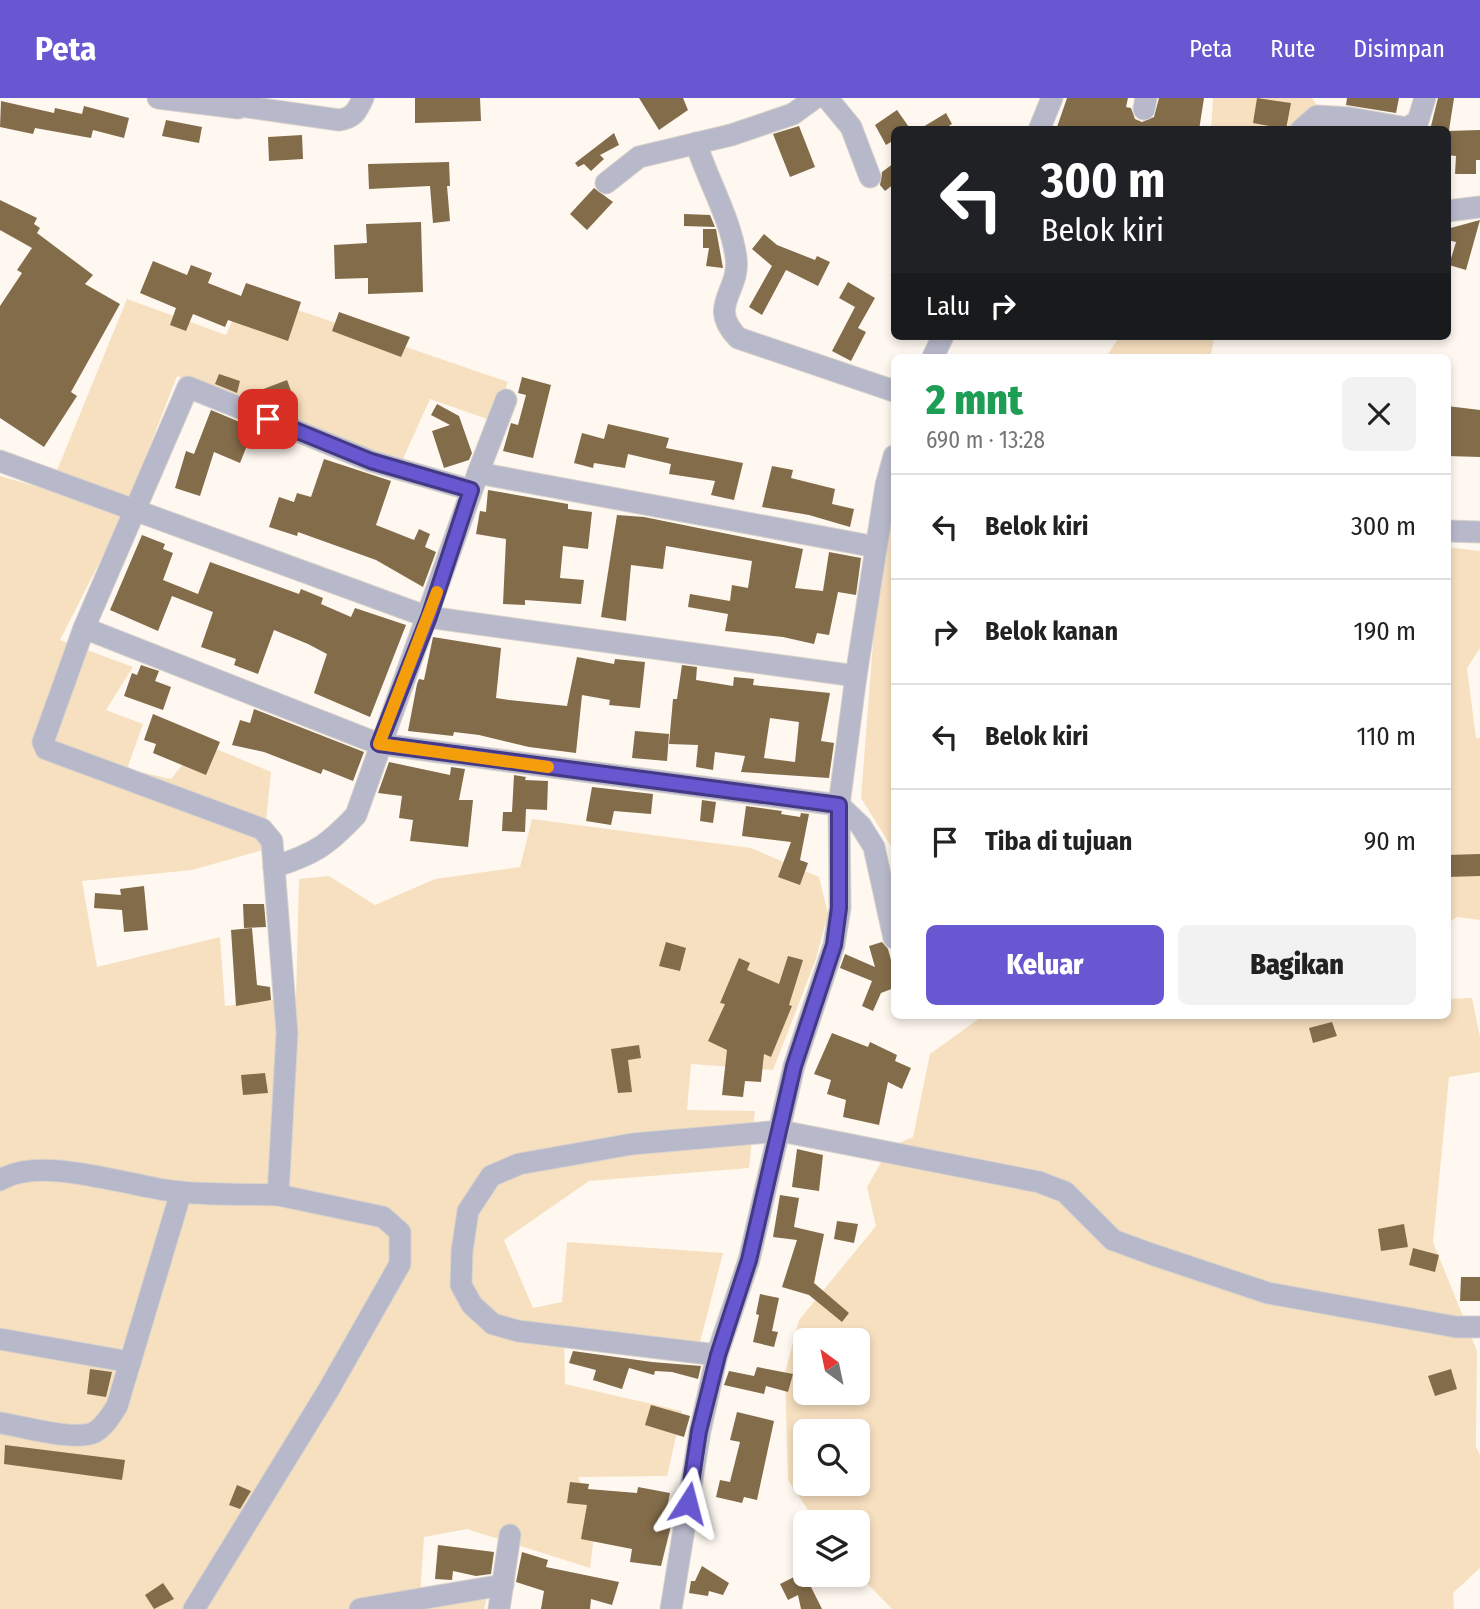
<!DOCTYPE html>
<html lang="id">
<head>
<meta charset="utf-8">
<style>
  body { margin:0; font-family:"Fira Sans Condensed",sans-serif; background:#f2f2f2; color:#222; height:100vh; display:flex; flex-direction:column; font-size:26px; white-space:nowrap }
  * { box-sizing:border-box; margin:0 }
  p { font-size:23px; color:#767676 }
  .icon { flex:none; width:38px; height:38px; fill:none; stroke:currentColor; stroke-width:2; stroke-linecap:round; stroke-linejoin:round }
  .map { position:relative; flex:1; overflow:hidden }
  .drawer { position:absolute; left:891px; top:256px; width:560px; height:665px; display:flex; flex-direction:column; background:#fff; border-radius:10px; box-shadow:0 4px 10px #0003 }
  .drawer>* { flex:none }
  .hud { position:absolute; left:891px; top:28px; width:560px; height:214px; border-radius:10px; box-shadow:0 4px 10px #0003; background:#202124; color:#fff; overflow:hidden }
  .needle { width:46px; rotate:327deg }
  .controls { position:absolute; left:793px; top:1230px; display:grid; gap:14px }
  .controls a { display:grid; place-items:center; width:77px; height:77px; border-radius:10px; background:#fff; box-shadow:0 4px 10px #0003; font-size:35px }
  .pin { position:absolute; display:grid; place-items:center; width:60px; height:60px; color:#fff; margin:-30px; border-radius:14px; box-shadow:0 4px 10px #0006 }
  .me { position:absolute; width:77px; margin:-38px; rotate:9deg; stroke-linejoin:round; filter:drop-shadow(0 0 5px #0008) }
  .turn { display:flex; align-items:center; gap:24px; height:147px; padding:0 35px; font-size:32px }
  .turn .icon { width:91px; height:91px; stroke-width:2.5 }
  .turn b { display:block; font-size:49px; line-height:60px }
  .then { display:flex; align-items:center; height:66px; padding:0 35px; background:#0003; gap:14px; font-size:26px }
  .round { display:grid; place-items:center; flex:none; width:74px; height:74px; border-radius:10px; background:#f2f2f2 }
  .overview { display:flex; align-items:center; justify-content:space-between; height:119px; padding:0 35px }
  h1 { font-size:42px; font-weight:800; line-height:52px; color:#1e9e55 }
  .button { display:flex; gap:14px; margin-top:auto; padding:14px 35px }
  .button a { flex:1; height:80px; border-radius:10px; background:#6757d0; color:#fff; font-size:28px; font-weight:800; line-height:80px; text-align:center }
  .button a+a { background:#f2f2f2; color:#222 }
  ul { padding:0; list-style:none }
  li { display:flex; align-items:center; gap:21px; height:105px; padding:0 35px; border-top:2px solid #e0e0e0 }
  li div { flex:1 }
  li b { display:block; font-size:26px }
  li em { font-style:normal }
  header { display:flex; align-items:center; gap:42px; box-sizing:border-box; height:98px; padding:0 35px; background:#6757d0; color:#fff }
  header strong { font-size:33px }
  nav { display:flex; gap:38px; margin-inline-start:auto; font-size:24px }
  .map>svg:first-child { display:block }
  .green { fill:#f7e0c0; fill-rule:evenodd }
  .building { fill:#836c4a; fill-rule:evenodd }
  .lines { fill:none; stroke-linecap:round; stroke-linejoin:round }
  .minor-casing { stroke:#d9d3cb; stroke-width:23 }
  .minor { stroke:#b7b8ca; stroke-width:21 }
  .route-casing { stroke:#433987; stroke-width:18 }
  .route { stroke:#6757d0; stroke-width:12 }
  .slow { stroke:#f59e0b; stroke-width:12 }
</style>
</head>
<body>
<header>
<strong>Peta</strong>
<nav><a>Peta</a><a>Rute</a><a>Disimpan</a></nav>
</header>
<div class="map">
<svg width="1480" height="1511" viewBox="0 0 1480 1511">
  <rect width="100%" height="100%" fill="#fef8f0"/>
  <!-- green -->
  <g class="green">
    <path d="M1213,0H1312L1319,11L1315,31L1211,32Z"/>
    <path d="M245,194L508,284L493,323L430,301L401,365L177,278L123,418L60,542L133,569L106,612L143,626L127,671L171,681L200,644L271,674L263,752L192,772L82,783L97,869L220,839L225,908L296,899L299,781L329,778L375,807L435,781L520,769L532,721L751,750L819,779L828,816L816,861L773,972L691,966L687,1012L755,1013L749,1070L589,1083L504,1142L533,1210L562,1204L567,1144L723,1155L699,1248L564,1233L565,1286L682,1313L667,1378L578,1379L596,1420L590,1470L467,1431L424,1439L420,1499L490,1487L484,1511H0V378L49,392L127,201L226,237Z"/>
    <path d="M1120,238H1215L1210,259H1106Z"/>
    <path d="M894,404V753L861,700L875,519Z"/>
    <path d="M1447,449L1480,453V550L1467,570L1476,640H1480V822L1457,819L1447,826Z"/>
    <path d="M1472,900L1480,939V974L1449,979L1433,1144L1477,1253L1476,1348L1480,1358V1470L1453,1495L1454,1511H892L858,1476V1424H816L788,1382L785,1275L799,1222L876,1128L867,1089L890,1049L913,1039L930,956L984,917H1447V901ZM805,1242H858V1295H805ZM805,1334H858V1386H805Z"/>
  </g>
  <!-- building -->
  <g class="building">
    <path d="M415,0H480L481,23L415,25Z"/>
    <path d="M639,0H683L688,12L659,32Z"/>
    <path d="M1067,0H1128L1126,9L1131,10L1135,21L1142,24L1154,19L1159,0H1204L1199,32H1056Z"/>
    <path d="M1257,0L1291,5L1286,31L1253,25Z"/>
    <path d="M1347,0H1399L1396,15L1346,7Z"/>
    <path d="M1438,0H1454L1449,32H1430Z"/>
    <path d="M1,3L54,15L55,10L82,16L84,8L129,20L124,40L93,32L91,40L35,30L33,36L0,29Z"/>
    <path d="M897,12L911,32H894V42L886,47L875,27Z"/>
    <path d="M946,15L952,26L942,32H918Z"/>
    <path d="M166,22L202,29L199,45L162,38Z"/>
    <path d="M799,28L815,69L790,79L773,36Z"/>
    <path d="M1480,32V62H1476V76H1455L1456,58L1447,57V33Z"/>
    <path d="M614,35L619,47L600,57L604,61L591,73L584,66L578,69L575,65Z"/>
    <path d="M302,37L303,61L269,63L268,39Z"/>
    <path d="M449,64L450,88H447L450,123L433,125L430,88L369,91L368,66Z"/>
    <path d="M894,65V86L885,93L880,87L882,74Z"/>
    <path d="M594,90L613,104L587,132L570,116Z"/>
    <path d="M0,102L37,120L34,126L40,130L37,135L93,177L85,186L120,206L71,294L77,298L44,349L0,320V208L22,175L17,172L32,150L0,132Z"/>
    <path d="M684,116L710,117L715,129L684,128Z"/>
    <path d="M1480,122L1466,172L1449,167L1456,144L1447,142V131Z"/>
    <path d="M421,124L423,194L368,196V180L335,181L334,147L367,145L366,126Z"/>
    <path d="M703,131H716L723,170L706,168L709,150H703Z"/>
    <path d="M764,136L777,147L815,162L817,158L830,164L818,188L786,172L762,217L749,209L772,168L752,151Z"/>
    <path d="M153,163L187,177L191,167L212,175L208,185L241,198L246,185L301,204L288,243L228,222L225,229L193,216L186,233L170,227L176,210L140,195Z"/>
    <path d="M848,184L875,200L858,230L866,234L851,263L832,253L855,209L839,200Z"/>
    <path d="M339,214L410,239L401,259L332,233Z"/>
    <path d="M219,276L240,283L237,295L215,286Z"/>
    <path d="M522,279L551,287L533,360L503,353L511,325L518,327L526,297L518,295Z"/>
    <path d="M287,282L294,301L273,309L266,306L261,292Z"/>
    <path d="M437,306L459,318L472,355L469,362L444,370L432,333L450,327L431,317Z"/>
    <path d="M1447,308L1480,312V359L1447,358Z"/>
    <path d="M211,312L254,330L240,365L214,354L200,398L175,390L186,353L194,356Z"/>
    <path d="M608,326L669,340L666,350L743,365L734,402L711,397L715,383L669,376L671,366L628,356L625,370L594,365L593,370L574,365L582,335L604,341Z"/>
    <path d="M324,361L391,383L376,427L414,442L419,431L430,436L425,449L436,454L423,489L376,462L298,434L297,438L269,429L279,399L294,404L297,395L311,399Z"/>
    <path d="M772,368L793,372L791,380L835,391L832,406L854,411L850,429L809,417L762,409Z"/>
    <path d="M488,392L568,406V411L592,414L588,451L563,448L560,480L584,482L581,506L525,502V507L503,506L506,441L476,436L480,413L486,414Z"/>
    <path d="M617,417L644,419L803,451L795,490L823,493L829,454L861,460L856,497L838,494L829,537L817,535L814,546L783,539L725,533L728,516L688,509L690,496L730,503L732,487L748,490L752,463L666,448L663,471L631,467L626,523L601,519Z"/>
    <path d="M142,437L165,446L163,451L173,455L163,482L198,496L210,464L299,496L301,491L323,500L321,506L351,519L355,510L406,527L370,619L314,595L327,556L308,546L274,532L258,576L234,567L236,561L201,549L213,514L172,498L158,533L110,512Z"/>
    <path d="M433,539L501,550L496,600L509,602L567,608L577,559L614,566L615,561L645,564L640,610L609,607L610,602L582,597L576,655L529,649L479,637L454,634L453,638L408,633L417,586L419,581L424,582Z"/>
    <path d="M141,567L159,573L155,583L171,589L163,612L124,598L132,575L137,577Z"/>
    <path d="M682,567L697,569L696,582L733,588L734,579L754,581L753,587L830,595L821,643L834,645L829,680L741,674L745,658L715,654L713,672L696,669L698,647L669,646L673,601H677ZM770,620L799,624L795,664L764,660Z"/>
    <path d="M254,611L364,654L353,683L323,671L321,676L264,654L232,647L240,622L250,625Z"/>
    <path d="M153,616L220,644L206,677L153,655L156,646L144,642Z"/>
    <path d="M635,633L669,636L667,663L632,660Z"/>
    <path d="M389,664L450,677L451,669L465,671L459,702H473L468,749L410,743L413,722L399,720L402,698L378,695Z"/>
    <path d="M514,677L526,679L525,682L548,683L547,712L526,711L525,734L502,733L503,714H512Z"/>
    <path d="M592,689L653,696L651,716L614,713L611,727L586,723Z"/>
    <path d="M702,702L716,704L713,725L700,723Z"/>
    <path d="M746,708L782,713L781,716L800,719L801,715L809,716L800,762L808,765L800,787L778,779L791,744L742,738Z"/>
    <path d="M1480,756V778L1447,779V757Z"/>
    <path d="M144,788L148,832L124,834L122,812L94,810L95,795L121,797L120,791Z"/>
    <path d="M243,806H264L266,829L244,830Z"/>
    <path d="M252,830L257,887L270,889L271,902L236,908L231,832Z"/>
    <path d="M666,844L686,850L680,873L659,868Z"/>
    <path d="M882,844L888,851L894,873V890L881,895L873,913L862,908L872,883L840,870L845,856L875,869L869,848Z"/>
    <path d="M788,858L803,862L789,907L792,908L771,959L764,956L761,984L745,983L743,999L722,997L727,952L708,943L725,906L720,905L739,860L750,865L747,872L779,886Z"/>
    <path d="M1332,924L1337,938L1313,945L1309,930Z"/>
    <path d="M832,935L868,949L870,944L897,957L895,963L911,970L902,991L888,984L879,1027L843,1019L846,1002L827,996L831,982L814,976Z"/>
    <path d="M639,947L641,960L628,962L632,994L618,995L611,951Z"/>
    <path d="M265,975L268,995L243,997L241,977Z"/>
    <path d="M797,1051L823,1057L819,1093L792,1089Z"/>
    <path d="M780,1097L799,1100L794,1129L824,1136L814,1185L849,1215L842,1224L809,1197L782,1189L797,1142L773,1139Z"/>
    <path d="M837,1123L858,1126L854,1145L834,1141Z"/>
    <path d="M1404,1126L1408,1149L1381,1153L1378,1131Z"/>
    <path d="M1413,1150L1439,1157L1435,1174L1409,1167Z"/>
    <path d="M1461,1179H1480V1203H1460Z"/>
    <path d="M760,1196L779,1200L772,1233L778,1234L774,1249L753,1244L759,1217L756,1216Z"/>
    <path d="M573,1253L652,1264L701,1268L698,1281L672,1274L655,1273L654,1277L629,1270L622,1291L593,1282L596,1272L569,1265Z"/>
    <path d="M757,1269L793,1276L788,1294L766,1288L764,1296L724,1287L729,1273L754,1278Z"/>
    <path d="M90,1271L112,1274L106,1299L87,1296Z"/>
    <path d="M1451,1271L1457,1291L1435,1298L1428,1278Z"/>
    <path d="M651,1307L690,1318L684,1339L645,1327Z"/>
    <path d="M737,1314L774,1323L757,1402L744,1399L742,1405L716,1399L720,1382L730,1384L740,1344L730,1342Z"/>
    <path d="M5,1347L125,1362L122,1382L4,1366Z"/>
    <path d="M570,1384L589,1386L588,1391L637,1395L638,1389L670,1395L664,1423L672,1424L661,1468L630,1464L632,1451L581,1441L587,1407L567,1405Z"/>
    <path d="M237,1387L251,1393L240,1411L229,1407Z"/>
    <path d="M438,1447L494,1454L491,1476L476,1478L453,1473L452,1482L435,1481Z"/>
    <path d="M522,1454L548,1462L546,1469L619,1484L612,1507L591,1501L590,1511H541L544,1493L516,1484Z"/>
    <path d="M702,1468L729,1485L723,1497L709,1493L708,1498L689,1495L691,1483H695Z"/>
    <path d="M804,1474L805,1477L822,1511H801L798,1497L788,1502L780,1486Z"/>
    <path d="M163,1485L174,1501L154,1511L145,1497Z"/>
  </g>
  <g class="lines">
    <defs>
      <g id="minor">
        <path d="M158,0L238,10L244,0"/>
        <path d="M827,0L851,29L870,79"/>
        <path d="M241,8L339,22C354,20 357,13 363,0"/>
        <path d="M1144,11L1146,0"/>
        <path d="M1039,32L1052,0"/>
        <path d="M1301,32L1317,18L1350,20L1407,30L1418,23L1425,0"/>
        <path d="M696,45C708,83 730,119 736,159C741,194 706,207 738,240L894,293"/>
        <path d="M606,85L639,59L731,37L793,16L815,0"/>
        <path d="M1447,113L1480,109"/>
        <path d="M933,259L943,238"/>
        <path d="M0,363L428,519L856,578"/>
        <path d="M478,375L506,302"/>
        <path d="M471,392L371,363L188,289L84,530L379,646L839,707L861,728L874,749L894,840"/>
        <path d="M1447,433L1480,434"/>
        <path d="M274,769C314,756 327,748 356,717L478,375L876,449"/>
        <path d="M0,1082C43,1056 132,1090 180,1094C213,1097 246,1096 278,1097L287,935L272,743L262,731L46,651L43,644L84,530"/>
        <path d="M0,1241L130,1264"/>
        <path d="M717,1257L518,1233L493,1226L472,1207L461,1187L462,1153L468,1113L491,1078L519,1066L632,1046L781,1033L1039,1084L1065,1094L1113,1142L1154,1157L1268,1195L1456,1229H1480"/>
        <path d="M0,1325C22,1328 76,1344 95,1334C105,1328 111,1317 117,1308L181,1094"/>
        <path d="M194,1511L329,1291L400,1166V1134L383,1119L278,1097"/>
        <path d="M360,1511L503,1487"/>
        <path d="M499,1511L510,1437"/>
        <path d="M671,1511L700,1333L717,1257L749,1162L794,968L834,847L840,810L839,707L856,578L886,387L894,358"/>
      </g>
    </defs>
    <!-- minor casing -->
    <use href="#minor" class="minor-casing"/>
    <!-- minor -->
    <use href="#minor" class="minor"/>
  </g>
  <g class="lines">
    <defs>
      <path id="route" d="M268,321L371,363L471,392L429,519L379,646L839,707V810L834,847L794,968L749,1162L718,1257L699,1333L688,1405"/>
    </defs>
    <!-- route casing -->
    <use href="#route" class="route-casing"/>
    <!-- route -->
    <use href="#route" class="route"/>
    <!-- slow -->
    <path class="slow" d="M437,494L379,646L548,669"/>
  </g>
</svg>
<div class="controls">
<a><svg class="needle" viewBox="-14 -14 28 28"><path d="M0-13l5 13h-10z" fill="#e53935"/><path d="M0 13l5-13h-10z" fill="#767676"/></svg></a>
<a><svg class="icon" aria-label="search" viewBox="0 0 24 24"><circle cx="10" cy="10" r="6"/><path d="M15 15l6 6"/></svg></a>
<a><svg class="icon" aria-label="layers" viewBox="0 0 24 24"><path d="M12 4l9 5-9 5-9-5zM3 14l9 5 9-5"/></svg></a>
</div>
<div class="pin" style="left:268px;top:321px;background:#d93025"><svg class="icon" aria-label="arrive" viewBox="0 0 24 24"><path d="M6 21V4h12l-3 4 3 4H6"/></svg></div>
<svg class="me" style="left:688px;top:1405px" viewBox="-20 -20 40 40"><path d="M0-17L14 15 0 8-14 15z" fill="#6757d0" stroke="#fff" stroke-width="4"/></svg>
<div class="hud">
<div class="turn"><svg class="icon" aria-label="left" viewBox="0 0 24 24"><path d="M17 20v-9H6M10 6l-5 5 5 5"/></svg><div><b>300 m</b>Belok kiri</div></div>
<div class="then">Lalu<svg class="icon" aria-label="right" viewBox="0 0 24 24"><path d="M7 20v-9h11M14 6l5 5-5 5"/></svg></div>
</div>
<section class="drawer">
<div class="overview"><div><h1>2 mnt</h1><p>690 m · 13:28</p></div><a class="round"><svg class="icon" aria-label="close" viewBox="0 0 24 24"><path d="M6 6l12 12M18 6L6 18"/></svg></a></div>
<ul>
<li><svg class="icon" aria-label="left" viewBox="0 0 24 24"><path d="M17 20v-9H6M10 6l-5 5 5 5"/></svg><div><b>Belok kiri</b></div><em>300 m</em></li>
<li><svg class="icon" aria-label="right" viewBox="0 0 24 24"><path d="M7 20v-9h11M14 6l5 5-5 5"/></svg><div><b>Belok kanan</b></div><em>190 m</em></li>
<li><svg class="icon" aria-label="left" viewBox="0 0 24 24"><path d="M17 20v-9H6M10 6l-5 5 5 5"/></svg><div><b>Belok kiri</b></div><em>110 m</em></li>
<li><svg class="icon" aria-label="arrive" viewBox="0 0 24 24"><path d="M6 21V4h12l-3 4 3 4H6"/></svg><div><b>Tiba di tujuan</b></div><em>90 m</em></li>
</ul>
<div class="button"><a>Keluar</a><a>Bagikan</a></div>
</section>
</div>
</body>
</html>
